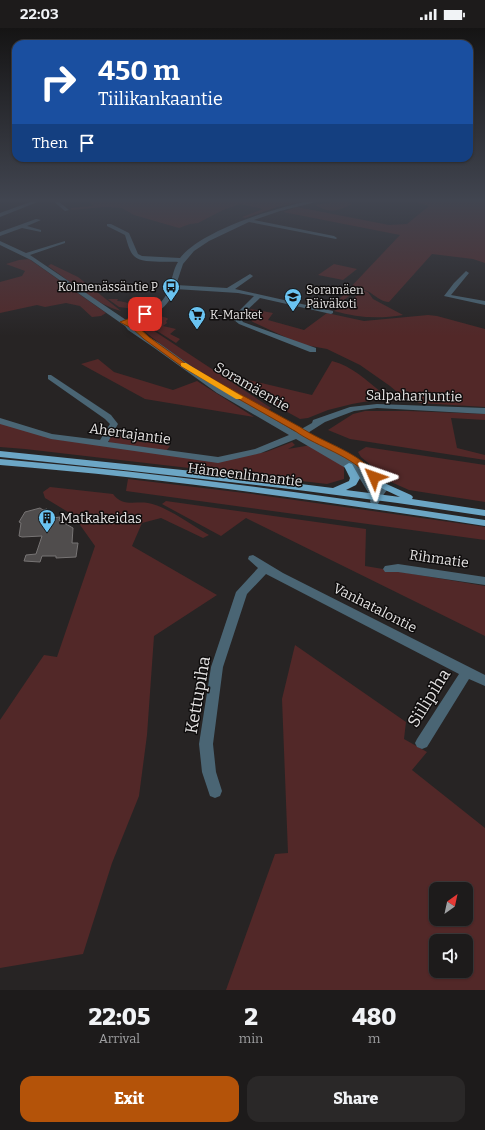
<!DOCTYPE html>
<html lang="en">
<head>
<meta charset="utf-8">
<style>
  body { margin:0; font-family:Bitter,serif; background:#2a2828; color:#f1f3f6; height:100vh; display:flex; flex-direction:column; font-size:15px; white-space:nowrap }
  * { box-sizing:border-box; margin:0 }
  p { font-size:13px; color:#a0a1a3 }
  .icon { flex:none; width:22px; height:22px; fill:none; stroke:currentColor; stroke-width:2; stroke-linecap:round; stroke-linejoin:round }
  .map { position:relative; height:962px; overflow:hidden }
  .side { display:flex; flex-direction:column; background:#1d1b1b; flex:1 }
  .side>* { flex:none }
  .guide { position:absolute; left:12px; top:12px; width:461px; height:122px; border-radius:12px; box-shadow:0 1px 3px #0004,0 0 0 1px #3b393a; background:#1a4fa0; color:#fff; overflow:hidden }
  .needle { width:26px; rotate:33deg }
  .tools { position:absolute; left:429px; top:854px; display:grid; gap:8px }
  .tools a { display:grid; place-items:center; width:44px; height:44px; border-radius:8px; background:#1d1b1b; box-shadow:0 1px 3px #0004,0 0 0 1px #3b393a; font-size:20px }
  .pin { position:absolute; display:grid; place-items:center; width:34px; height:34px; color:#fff; margin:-17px; border-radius:8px; box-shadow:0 2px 6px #0006 }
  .me { position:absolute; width:44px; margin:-22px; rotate:313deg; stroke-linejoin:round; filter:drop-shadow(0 0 3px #0008) }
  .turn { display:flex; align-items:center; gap:14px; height:84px; padding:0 20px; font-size:18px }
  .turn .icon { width:52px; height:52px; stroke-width:2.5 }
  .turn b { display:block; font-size:28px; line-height:34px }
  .then { display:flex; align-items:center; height:38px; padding:0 20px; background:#0003; gap:8px; font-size:15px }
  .eta { display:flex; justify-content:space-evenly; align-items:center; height:68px; text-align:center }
  .eta b { font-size:24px; font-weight:800; line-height:28px }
  .cta { display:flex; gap:8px; margin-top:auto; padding:8px 20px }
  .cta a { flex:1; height:46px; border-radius:12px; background:#b45309; color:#fff; font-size:16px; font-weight:800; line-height:46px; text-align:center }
  .cta a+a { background:#2a2828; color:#f1f3f6 }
  .status { display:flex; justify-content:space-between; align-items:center; height:28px; padding:0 20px; background:#1d1b1b; direction:ltr }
  .status svg { height:11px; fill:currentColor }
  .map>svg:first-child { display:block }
  .green { fill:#522828; fill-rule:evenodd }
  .building { fill:#504d4d; stroke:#777474 }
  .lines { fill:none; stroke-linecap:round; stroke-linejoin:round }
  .minor { fill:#4a6574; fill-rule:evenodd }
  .major { fill:#6ca6c5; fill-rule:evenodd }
  .route { fill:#b45309; stroke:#753606 }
  .slow { fill:#f59e0b }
  .labels { text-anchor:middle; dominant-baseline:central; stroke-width:3; stroke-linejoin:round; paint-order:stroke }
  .far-poi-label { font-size:12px; fill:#e4e2e2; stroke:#0f0d0d; text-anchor:start }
  .street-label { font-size:14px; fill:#e4e2e2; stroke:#0f0d0d }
  .poi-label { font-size:14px; fill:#e4e2e2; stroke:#0f0d0d; text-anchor:start }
  .near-street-label { font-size:17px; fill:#e4e2e2; stroke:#0f0d0d }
</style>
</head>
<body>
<div class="status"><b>22:03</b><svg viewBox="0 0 49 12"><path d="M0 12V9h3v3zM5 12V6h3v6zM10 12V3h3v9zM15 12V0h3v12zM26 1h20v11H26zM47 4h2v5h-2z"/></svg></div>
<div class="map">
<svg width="485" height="962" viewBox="0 0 485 962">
  <rect width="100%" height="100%" fill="#272424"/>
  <!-- green -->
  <g class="green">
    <path d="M88,173H306L277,179L245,190L242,189L263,181L240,176L223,182L198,195L190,196L179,200L134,187L122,180L105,179L72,182L70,180L93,178Z"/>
    <path d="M339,173H346L352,176C336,184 330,185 315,177Z"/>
    <path d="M412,173H485V235L473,231L432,226L389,274C376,273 372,261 358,261L335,279L329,282L400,207L283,184L297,179L389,197L407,196L429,178Z"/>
    <path d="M29,231L106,285L101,288L92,289L80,278L66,275L45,279L37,277L0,285V254L22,248L25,243L6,236L19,232Z"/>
    <path d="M51,236L78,249L121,283C95,276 70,253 48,238Z"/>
    <path d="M334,236L357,241L343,252L318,247Z"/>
    <path d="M363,262L368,264L373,271L403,287C379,291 358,290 334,283L346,277Z"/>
    <path d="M130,270L152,277L142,282L119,279L108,271H118L117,273C126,273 130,277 138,278L139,281L148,277L146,275Z"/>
    <path d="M251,281L273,285L268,292L304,302L327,285L364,293L428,287L437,288L485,301V379L420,375L403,369L390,358L360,337L327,321L300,316L253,294L245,288Z"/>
    <path d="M154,286L167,290L168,291L166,293L167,295L163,298L176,301L170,306L180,311L176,315L143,294Z"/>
    <path d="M145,297L271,380L268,382C221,360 178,331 139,299Z"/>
    <path d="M98,331L114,344L173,362L197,353L254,389L145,371L81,336Z"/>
    <path d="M332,333C352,338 366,352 382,365L380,371L352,376L328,382L308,390L300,391L271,375L245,358L224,346L312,367Z"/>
    <path d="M365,383H408L485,386V392L451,390L457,420L485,427V432L350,411L328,402L353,386Z"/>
    <path d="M0,395L54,411L218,432L266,424L292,414L295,417L288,421L311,417L344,435V451L327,456L25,421L0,419Z"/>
    <path d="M112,406H116L126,411L146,415L147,411L153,412L152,415L170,418L166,423L110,415L107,411Z"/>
    <path d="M366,419L485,437V474L409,462L391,454L361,429L358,424Z"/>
    <path d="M128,451L253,466L485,499V512L126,463Z"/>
    <path d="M50,459L113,466C122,479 135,473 148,475C166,478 193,498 209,507L203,510L161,490L142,495L132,518L217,567L154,608L147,707L139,768L112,835L83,926L0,940V692L44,627L57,629L95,518L73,487L45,470L43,464Z"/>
    <path d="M166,473L366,501L365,538L485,558V608L246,490L221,508L162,476Z"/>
    <path d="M295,617L406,694L404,711L427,724L412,742L485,800V962H226L275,826L288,825L282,671ZM436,861H466V891H436ZM436,913H466V943H436Z"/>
  </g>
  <!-- building -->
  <path class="building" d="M40,480L43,482L47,481V486L53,485V490L60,489L59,492L73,500L72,515H78L76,529L56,530V528H42L40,534L24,533L26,527L36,526L42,508L22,509L19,508L21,495L19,494L25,484Z"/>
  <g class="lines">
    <!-- minor -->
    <g class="minor">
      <path d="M33,173H40L0,189V185Z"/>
      <path d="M53,173H58L69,182L65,183Z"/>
      <path d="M309,173H320L280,183L254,192L334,208L337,210L336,211L249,194L209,213L194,223L183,236L176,257L227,260L250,246L253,248L252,249L235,261L333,283V285L331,286L260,270L243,286L241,291L243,294L316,320V324H310L239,296L234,292L238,284L254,268L238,265L175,261C169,279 152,290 135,297L138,299L135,301L159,315L223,361L296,404L312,395L313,392L350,379L377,376L485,380V386L377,380L354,383L325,394L303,408L318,416L319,414C334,410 382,447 387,462L381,470L378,476H372L370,474L371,469L360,451L354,445L296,411L261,425L218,435L51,411L0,396V390L52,406L100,412L110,396L105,391L48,351V347H51L111,387L118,396L108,414L218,429L255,421L289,407L217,365L153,319L128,302L125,298L31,232L0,217V213L26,225L65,213V215L30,227L129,294C145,289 163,277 169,261C172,252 173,242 178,234C168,233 141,236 134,228C129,223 127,213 125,207L107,198V196H111L129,205L138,226L142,228L180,230C202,202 275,180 309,173ZM370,452L375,457L377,462Z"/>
      <path d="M36,191L41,192L27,198L41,202V204L22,200L0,208V204Z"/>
      <path d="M466,243L469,245L451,267L485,273V277L444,268L454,255Z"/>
      <path d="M253,527L283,545L485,647V658L469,651L427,719L422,721L417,719L415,715L417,711L459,646L266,546L247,566L223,639L213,716L216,744L222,763L220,768L215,770L210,768L202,744L199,716L211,639L236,564L258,540L248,531L249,528Z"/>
      <path d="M398,536L485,549V557L398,544H385L383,541L385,538Z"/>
    </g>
    <!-- major -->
    <g class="major">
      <path d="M0,423L202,444L333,460L349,453L350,450L344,438L349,435L352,436L360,450L356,457L346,462L400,469L379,459L377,457L382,454L411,467L413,469L412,471L485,482V488C324,463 162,446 0,429Z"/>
      <path d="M0,431C163,445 324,467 485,492V498C324,473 163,450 0,437Z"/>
    </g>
  </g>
  <!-- sky -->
  <linearGradient id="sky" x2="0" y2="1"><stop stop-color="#151414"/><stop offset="0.56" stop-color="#414550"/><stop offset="1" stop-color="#414550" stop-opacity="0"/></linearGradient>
  <rect width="485" height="308" fill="url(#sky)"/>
  <!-- route -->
  <path class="route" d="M143,285L148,286L129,294L137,298L149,309L189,338L300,399C325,416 360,424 378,449L377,451H371C352,427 319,420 295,403L184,340L144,311L133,301L120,294Z"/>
  <!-- slow -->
  <path class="slow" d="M181,335H186L243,369L241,371H236L181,338Z"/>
  <!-- icons -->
  <defs>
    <symbol id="bus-pin" viewBox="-11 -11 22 30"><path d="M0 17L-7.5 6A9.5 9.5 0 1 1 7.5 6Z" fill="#6ac3f1" stroke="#0f0d0d"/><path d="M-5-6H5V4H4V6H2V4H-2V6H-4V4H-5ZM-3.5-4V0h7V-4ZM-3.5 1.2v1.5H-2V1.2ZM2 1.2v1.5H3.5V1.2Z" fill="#111"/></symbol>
    <symbol id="school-pin" viewBox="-11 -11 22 30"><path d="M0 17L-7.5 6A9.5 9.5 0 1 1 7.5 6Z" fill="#6ac3f1" stroke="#0f0d0d"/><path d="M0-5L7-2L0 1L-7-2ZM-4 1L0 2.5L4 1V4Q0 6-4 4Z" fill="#111"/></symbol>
    <symbol id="supermarket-pin" viewBox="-11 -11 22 30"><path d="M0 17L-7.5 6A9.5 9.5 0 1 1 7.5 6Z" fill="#6ac3f1" stroke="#0f0d0d"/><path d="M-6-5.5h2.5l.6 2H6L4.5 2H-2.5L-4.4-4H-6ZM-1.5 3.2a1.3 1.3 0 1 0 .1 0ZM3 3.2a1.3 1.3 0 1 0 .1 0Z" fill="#111"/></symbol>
    <symbol id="building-pin" viewBox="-11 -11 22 30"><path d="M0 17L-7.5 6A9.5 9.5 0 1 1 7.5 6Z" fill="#6ac3f1" stroke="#0f0d0d"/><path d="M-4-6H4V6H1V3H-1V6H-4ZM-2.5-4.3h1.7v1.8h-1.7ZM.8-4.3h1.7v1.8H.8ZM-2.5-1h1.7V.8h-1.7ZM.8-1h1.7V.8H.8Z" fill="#111"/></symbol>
  </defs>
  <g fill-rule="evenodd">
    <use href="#bus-pin" x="161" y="249" width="20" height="27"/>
    <use href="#school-pin" x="283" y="259" width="20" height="27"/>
    <use href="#supermarket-pin" x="187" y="277" width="20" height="27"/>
    <use href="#building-pin" x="37" y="480" width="20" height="27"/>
  </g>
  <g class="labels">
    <!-- far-poi labels -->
    <g class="far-poi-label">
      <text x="158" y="259" text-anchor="end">Kolmenässäntie P</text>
      <text x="306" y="262">Soramäen<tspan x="306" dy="14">Päiväkoti</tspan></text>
      <text x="210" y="287">K-Market</text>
    </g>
    <!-- street labels -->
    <g class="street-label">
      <text transform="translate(252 359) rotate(30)">Soramäentie</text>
      <text transform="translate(414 368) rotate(1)">Salpaharjuntie</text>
      <text transform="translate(130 406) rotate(8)">Ahertajantie</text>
      <text transform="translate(245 447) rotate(7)">Hämeenlinnantie</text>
      <text transform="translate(439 531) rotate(8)">Rihmatie</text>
      <text transform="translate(375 580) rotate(27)">Vanhatalontie</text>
    </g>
    <!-- poi labels -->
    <g class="poi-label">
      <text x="60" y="490">Matkakeidas</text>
    </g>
    <!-- near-street labels -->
    <g class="near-street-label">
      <text transform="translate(198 667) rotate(-80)">Kettupiha</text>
      <text transform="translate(429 670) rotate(-58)">Siilipiha</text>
    </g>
  </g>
</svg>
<div class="tools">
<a><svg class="needle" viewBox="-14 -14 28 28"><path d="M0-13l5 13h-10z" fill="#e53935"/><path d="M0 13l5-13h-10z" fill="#a0a1a3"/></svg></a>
<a><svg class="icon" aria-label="sound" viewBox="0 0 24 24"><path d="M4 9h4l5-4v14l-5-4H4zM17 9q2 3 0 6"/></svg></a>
</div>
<div class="pin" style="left:145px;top:286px;background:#d93025"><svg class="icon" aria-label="arrive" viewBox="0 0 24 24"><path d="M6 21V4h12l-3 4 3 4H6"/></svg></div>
<svg class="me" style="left:374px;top:449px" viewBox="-20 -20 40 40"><path d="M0-17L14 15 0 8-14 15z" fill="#b45309" stroke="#fff" stroke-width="4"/></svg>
<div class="guide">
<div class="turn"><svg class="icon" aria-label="right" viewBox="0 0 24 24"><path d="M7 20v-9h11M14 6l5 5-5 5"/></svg><div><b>450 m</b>Tiilikankaantie</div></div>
<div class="then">Then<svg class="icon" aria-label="arrive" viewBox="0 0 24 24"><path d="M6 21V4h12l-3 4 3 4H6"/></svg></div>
</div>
</div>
<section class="side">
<div class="eta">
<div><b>22:05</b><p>Arrival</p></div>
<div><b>2</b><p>min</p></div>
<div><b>480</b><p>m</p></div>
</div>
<div class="cta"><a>Exit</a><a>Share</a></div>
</section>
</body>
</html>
